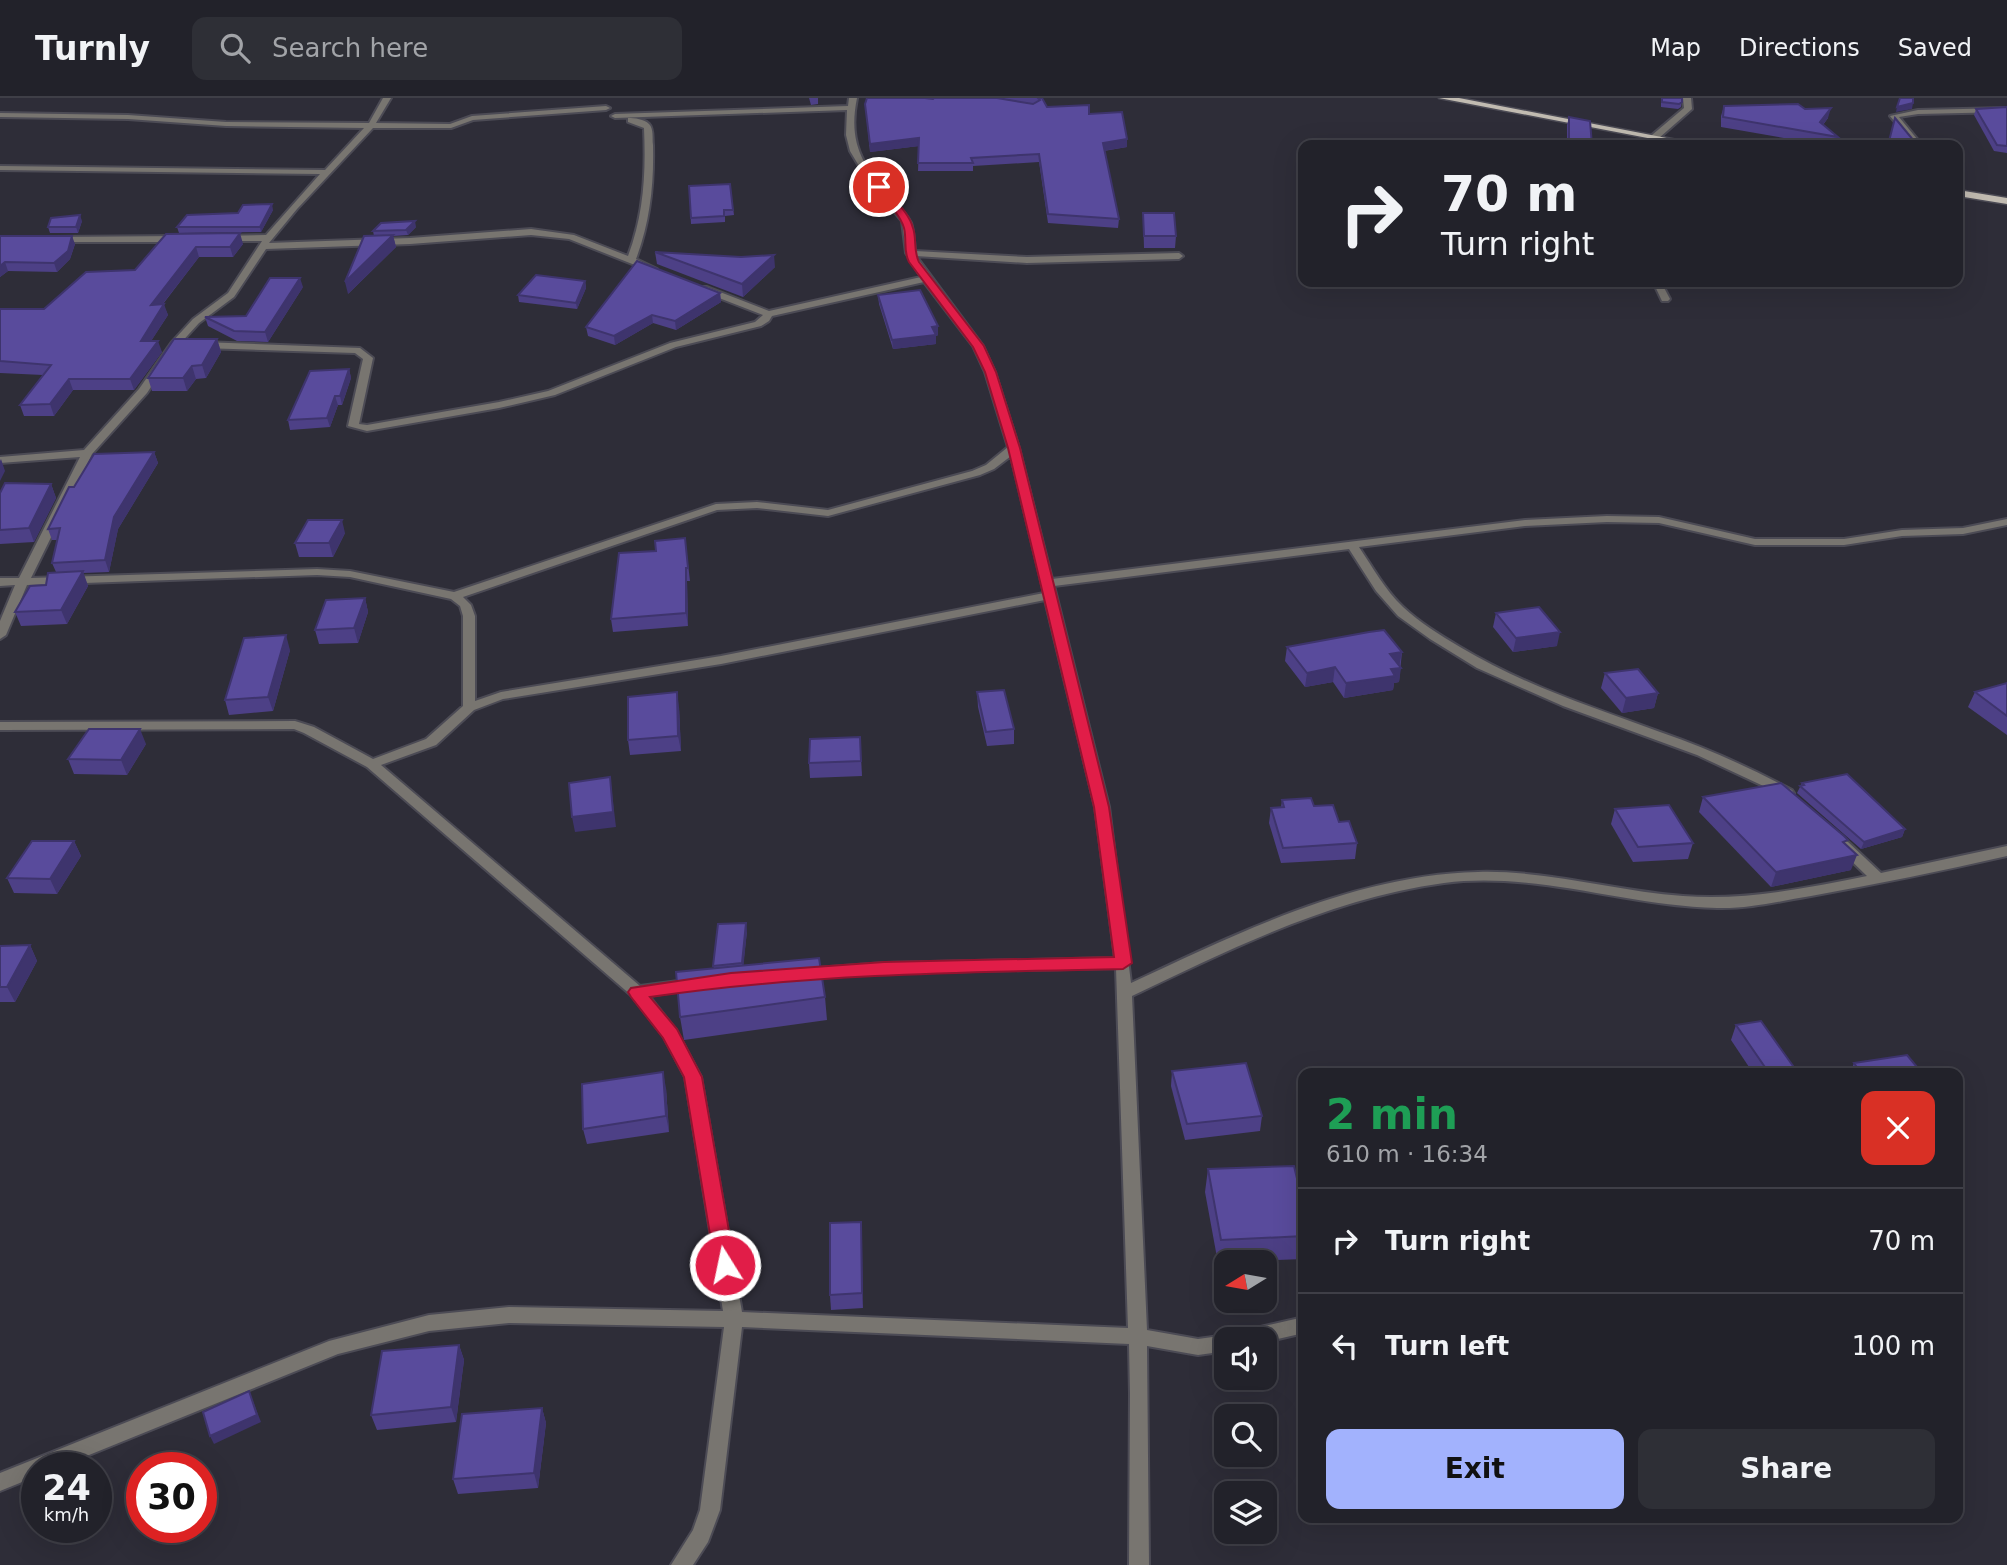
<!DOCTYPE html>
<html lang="en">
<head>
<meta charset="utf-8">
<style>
  body { margin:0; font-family:"DejaVu Sans",sans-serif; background:#2e2f36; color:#f1f3f6; height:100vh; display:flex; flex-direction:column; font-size:26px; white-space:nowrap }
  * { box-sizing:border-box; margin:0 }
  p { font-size:23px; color:#a2a4a8 }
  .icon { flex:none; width:38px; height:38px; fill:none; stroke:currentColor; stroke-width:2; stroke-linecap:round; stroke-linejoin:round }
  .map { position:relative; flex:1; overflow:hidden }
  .drawer { position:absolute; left:1298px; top:970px; width:665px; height:455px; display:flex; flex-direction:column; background:#22222a; border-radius:14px; box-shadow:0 7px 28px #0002,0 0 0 2px #3f3f47 }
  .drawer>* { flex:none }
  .banner { position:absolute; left:1298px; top:42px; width:665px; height:147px; border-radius:14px; box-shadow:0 7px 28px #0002,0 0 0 2px #3f3f47; background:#22222a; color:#f1f3f6; overflow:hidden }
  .needle { width:46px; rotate:259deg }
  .tools { position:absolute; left:1214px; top:1152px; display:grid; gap:14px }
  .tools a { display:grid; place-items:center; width:63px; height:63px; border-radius:14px; background:#22222a; box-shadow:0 7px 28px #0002,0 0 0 2px #3f3f47; font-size:35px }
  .speed { position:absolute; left:21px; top:1354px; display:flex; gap:14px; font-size:35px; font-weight:700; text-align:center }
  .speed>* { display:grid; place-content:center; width:91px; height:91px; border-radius:50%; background:#22222a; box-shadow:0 7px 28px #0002,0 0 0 2px #3f3f47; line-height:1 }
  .speed small { font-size:18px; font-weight:400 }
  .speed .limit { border:10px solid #d22; background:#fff; color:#111 }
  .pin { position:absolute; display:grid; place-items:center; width:60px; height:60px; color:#fff; margin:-30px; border:4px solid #fff; border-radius:50%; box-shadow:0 2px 7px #0007 }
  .me { position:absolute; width:77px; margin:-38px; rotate:350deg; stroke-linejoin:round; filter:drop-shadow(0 0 5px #0008) }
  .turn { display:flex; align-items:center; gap:24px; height:147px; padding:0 28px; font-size:32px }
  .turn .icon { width:91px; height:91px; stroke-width:2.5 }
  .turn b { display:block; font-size:49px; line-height:60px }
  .round { display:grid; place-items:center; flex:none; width:74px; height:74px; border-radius:14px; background:#2e2f36 }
  .summary { display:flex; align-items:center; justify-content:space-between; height:119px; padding:0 28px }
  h1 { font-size:42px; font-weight:600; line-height:52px; color:#1e9e55 }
  .action { display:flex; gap:14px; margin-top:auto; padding:14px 28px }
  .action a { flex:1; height:80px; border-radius:14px; background:#a2b2fd; color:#111; font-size:28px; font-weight:600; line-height:80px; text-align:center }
  .action a+a { background:#2e2f36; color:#f1f3f6 }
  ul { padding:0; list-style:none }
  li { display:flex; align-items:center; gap:21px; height:105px; padding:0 28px; border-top:2px solid #3f3f47 }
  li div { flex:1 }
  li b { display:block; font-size:26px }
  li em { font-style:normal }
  header { display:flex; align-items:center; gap:42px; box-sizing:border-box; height:98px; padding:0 35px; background:#22222a; border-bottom:2px solid #3f3f47 }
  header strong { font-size:33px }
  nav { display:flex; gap:38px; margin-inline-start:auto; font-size:24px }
  .search { width:490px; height:63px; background:#2e2f36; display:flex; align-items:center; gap:18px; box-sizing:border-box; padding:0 24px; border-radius:14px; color:#a2a4a8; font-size:26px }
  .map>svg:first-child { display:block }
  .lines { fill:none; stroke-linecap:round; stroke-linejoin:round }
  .street-casing { stroke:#4c4b55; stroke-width:4 }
  .primary-casing { stroke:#4c4b55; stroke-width:3 }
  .street { fill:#787570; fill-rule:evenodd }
  .primary { fill:#c1bbb1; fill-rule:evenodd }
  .wall { fill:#4d4086 }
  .shaded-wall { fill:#3e346d }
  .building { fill:#594b9c; stroke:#3e346d; stroke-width:2 }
  .route { fill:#e11d48; stroke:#92132f; stroke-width:2 }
</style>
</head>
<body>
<header>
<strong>Turnly</strong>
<div class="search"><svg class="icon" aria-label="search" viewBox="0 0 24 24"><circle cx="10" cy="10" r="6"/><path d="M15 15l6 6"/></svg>Search here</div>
<nav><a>Map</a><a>Directions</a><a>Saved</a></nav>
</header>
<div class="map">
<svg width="2007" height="1467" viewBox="0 0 2007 1467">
  <rect width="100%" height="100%" fill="#2e2d38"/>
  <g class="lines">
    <defs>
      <g id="street">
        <path d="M383,0H391L376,25L450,26L472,18L606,8L610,10L606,12L473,22L451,30H373L297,111L269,145L410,140L531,131L574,137L628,158C644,116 646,74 644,30L628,24V20C635,20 644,21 649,26C654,31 652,40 653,47C654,87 650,124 636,161L657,171L650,173L569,141L531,137L410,146L266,151L234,199L199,225L178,248L147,295L92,356L31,480L317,471L350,473L454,494L716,406L757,404L828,412L972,373L986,367L1008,349L985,274L973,248L924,184L772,218L769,223L761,228L676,249L555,297L499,310L367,333L348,328L363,261L355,255L202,250L197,247L202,244L360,250L373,260L359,326L367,327L499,304L548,293L670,245L755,224L763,217L701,193V189H707L769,213L921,179L906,155L902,123L868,83L850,53L846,37L847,12L615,20L611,18L615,16L848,8L849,0H857C848,44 862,67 890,99C897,107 907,116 911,125C914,134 914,144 915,153L1027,159L1179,155L1183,158L1179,161L1027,165L916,158L983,248L995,274L1019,350L1052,481L1525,422L1607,418L1659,419L1755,441H1844L1902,432L1963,430L2007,421V427L1963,436L1902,438L1844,447H1755L1659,425L1607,424L1525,428L1359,449C1373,470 1385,492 1403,509C1420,525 1440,537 1460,549C1523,587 1592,609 1660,634C1706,650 1749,669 1792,692L1794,695L1787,699L1697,657L1563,608L1477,570L1430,541L1398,518L1376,493L1349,451L1054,488L1109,709L1131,885C1240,834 1355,777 1478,774C1547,772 1615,793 1683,798C1745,803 1806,790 1867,778L1838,750L1836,747L1843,742L1848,744L1881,775L2007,748V758C1941,773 1877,786 1811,798C1780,803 1749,811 1717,810C1626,808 1535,773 1444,785C1333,800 1232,850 1132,898L1147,1232L1198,1241L1227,1237L1234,1240L1236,1235L1243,1233L1304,1219V1235L1265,1244V1241H1227V1253L1198,1257L1147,1248L1149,1467H1129L1130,1296L1129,1246L742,1229L720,1412L708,1444L693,1467H671L693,1432L700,1412L724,1229L509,1225L429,1233L338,1256L57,1370H37V1378L0,1393V1375L329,1243L429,1217L509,1209L723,1213L685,979L664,939L632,898L367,669L304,635L294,631L0,632V624L295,623L314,629L373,661L426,641L463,608V518L460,508L451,501L350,479L317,477L27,487L6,537L0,541V523L15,487L0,488V480H19L80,359L0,365V359L84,352L139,291L172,244L193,221L228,195L262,143H222L218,140L219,138L266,137L320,76L0,72V68L325,72L364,30L226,28L128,21L0,19V15L128,17L226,24L369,25ZM1011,358L1044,495L721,558L501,594L475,603V518L471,507L463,499L717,412L757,410L828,418L980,377L994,371ZM1045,502L1095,709L1115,860L885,865L802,871L797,872L794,876L797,880L802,881L885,875L1116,870L1128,1230L742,1214L701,979L676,932L649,898L699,890L702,886L699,882L694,881L640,888L381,667L436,647L474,612L503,601L721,566Z"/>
        <path d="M1683,0H1691L1692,11L1659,40V47H1651L1652,37L1684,10Z"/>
        <path d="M2007,10V14L1918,16L1899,19L1922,47H1914L1890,18L1918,12Z"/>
        <path d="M54,139L181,138L185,141L181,144H51V140Z"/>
        <path d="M1653,184H1661L1670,201L1668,203H1662Z"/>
      </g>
      <g id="primary">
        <path d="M1439,0H1459L1703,47H1684Z"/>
        <path d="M1958,92L2007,100V106L1958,98Z"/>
      </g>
    </defs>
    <!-- street casing -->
    <use href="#street" class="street-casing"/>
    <!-- primary casing -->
    <use href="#primary" class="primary-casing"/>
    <!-- street -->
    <use href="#street" class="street"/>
    <!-- primary -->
    <use href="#primary" class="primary"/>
  </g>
  <!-- wall -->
  <g class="wall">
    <path d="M809,0H818V6L811,7Z"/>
    <path d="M1000,0H1042L1047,9L1089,16L1127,41V49L1104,53L1119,121L1118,130L1048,125L1039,64L973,68V73H918L919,48L870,54L865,6L933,1L1033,6Z"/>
    <path d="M1661,0H1682L1681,9L1678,11L1661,9Z"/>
    <path d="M1724,8L1805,11L1828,20L1823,27L1838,39L1836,47H1824L1721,29V18Z"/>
    <path d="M2007,9V55L1994,53L1974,17L1976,11Z"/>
    <path d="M1569,19L1592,47H1567V27Z"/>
    <path d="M730,86L734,117L725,118V124L691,126L689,88Z"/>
    <path d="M273,112L261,134L179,135L177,129L238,115Z"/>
    <path d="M1143,115L1176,138L1175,150H1144Z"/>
    <path d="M82,123L78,135H50L48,129Z"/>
    <path d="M416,129L408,137L393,138L396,149L348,196L374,138L373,133Z"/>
    <path d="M166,136L243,146L233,159H199L163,206L168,217L151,243L162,254L134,292H73L54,318H24L20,307L43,277L0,275V211H44L135,172Z"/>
    <path d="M0,138L75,146L70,161L57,174L8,173L0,179Z"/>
    <path d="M655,154L775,169L743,199L657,166Z"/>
    <path d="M585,183L586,190L577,211L519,204L518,197Z"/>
    <path d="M303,189L268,244L237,243L208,228L205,219L246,218Z"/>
    <path d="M720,195L721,204L676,232L653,225L615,247L588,238L586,229Z"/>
    <path d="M878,197L938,228V237L936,238V246L893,251L879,206Z"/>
    <path d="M217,241L221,254L206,280L196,281L187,293H152L148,280Z"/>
    <path d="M349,271L351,280L342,307H338L330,329L290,332L288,322Z"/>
    <path d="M154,354L158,365L118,431L109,474L83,475L88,488L67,526L21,528L15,514L46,487L56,474L52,465L57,442H52L48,431L74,389Z"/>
    <path d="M51,386L56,400L34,444L0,446V395Z"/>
    <path d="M345,435L333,459H299L295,445Z"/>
    <path d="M685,440L690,483H687L688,528L613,534L611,521L656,453Z"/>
    <path d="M365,500L368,514L358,545L319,546L315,532Z"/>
    <path d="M1496,515L1557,548L1513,554L1493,529Z"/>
    <path d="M1287,549L1402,554L1399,584L1394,585L1393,592L1344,600L1333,584L1305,589L1285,563Z"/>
    <path d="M290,552L273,613L229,617L225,602Z"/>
    <path d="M1605,575L1658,595L1654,610L1622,615L1601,590Z"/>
    <path d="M2007,585V637L1968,609L1975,594Z"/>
    <path d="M977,594L1014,631V646L987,648L978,609Z"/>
    <path d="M679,609L681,653L630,657L628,642Z"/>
    <path d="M860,639L862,678L810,680L809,665Z"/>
    <path d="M146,646L127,677L74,676L68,661Z"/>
    <path d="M1802,685L1905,731L1902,739L1861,751L1797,695Z"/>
    <path d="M1703,699L1846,747L1851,772L1771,789L1699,714Z"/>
    <path d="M1282,702L1314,708L1339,724L1357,745L1355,761L1281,765L1269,725L1271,710L1281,709Z"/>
    <path d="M1615,711L1693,745L1688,761L1633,764L1611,726Z"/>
    <path d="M74,743L81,758L57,796L14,795L7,780Z"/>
    <path d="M747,833L743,868L825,899L827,922L684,942L680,919L714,870L713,868Z"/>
    <path d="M30,847L37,863L15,904H0V848Z"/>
    <path d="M1736,927L1798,975H1753L1731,942Z"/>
    <path d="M1854,965L1922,975H1850Z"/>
    <path d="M1172,973L1262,1018L1260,1033L1185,1042L1171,988Z"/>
    <path d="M666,990L669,1034L587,1046L583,1031Z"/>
    <path d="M1208,1071L1304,1110V1161L1227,1164V1165H1218L1205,1094Z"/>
    <path d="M861,1124L863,1210L831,1212L830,1197Z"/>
    <path d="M459,1247L464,1262L456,1324L377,1332L371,1317Z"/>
    <path d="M542,1310L546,1325L538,1390L458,1396L453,1381Z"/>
  </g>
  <!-- shaded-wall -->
  <g class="shaded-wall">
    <path d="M1913,5L1912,11L1896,14L1897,9Z"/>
    <path d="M1831,10L1828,20L1817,34L1820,24Z"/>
    <path d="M919,40V48L870,54V46Z"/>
    <path d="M1127,41V49L1102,53L1103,45Z"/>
    <path d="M272,106L273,112L261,134L260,129Z"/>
    <path d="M80,117L82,123L78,135L76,129Z"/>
    <path d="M415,123L416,129L408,137L406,132Z"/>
    <path d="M240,135L243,146L233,159L230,149Z"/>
    <path d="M393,137L396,149L348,196L345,184Z"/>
    <path d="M72,138L75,146L70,161L57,174L54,165Z"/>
    <path d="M196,149L199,159L154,217L151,207Z"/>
    <path d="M774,157L775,169L743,199L742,186Z"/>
    <path d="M5,164L8,173L0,179V168Z"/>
    <path d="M300,180L303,189L268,244L265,234Z"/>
    <path d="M585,183L586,190L577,211L576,205Z"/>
    <path d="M720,195L721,204L676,232L675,223Z"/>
    <path d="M164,206L168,217L144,254L141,243Z"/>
    <path d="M652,217L653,225L615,247L614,238Z"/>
    <path d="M938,228V237L936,238V246L893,251L892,242L932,229Z"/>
    <path d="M217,241L221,254L206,280L202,267Z"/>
    <path d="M158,243L162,254L134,292L130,281Z"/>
    <path d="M192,268L196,281L187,293L183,280Z"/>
    <path d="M349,271L351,280L342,307L340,298Z"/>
    <path d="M69,281L73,292L54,318L50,306Z"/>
    <path d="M335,298L338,307L330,329L327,320Z"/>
    <path d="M154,354L158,365L118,431L109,474L105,462L114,419Z"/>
    <path d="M1,361L5,373L0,383V363Z"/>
    <path d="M51,386L56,400L34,444L29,430Z"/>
    <path d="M342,422L345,435L333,459L329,445Z"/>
    <path d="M686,470L687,483L688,528L686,515Z"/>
    <path d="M83,473L88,488L67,526L61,512Z"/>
    <path d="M365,500L368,514L358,545L354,530Z"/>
    <path d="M1560,534L1557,548L1513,554L1516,540Z"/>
    <path d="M286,537L290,552L273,613L268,599Z"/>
    <path d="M1402,554L1399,569L1390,556Z"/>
    <path d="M1335,569L1333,584L1305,589L1307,575Z"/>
    <path d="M1401,570L1399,584L1394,585L1393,592L1344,600L1346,585L1391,571Z"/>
    <path d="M677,594L679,609L681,653L678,638Z"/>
    <path d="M1658,595L1654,610L1622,615L1626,600Z"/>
    <path d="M140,631L146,646L127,677L121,662Z"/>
    <path d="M610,679L616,729L575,734L572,719Z"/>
    <path d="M1905,731L1902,739L1861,751L1864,744Z"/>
    <path d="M74,743L81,758L57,796L50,781Z"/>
    <path d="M1857,757L1851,772L1771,789L1776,774Z"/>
    <path d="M746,825L747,833L743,873L742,865Z"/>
    <path d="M30,847L37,863L15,904L7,889Z"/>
    <path d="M663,974L666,990L669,1034L666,1018Z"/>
    <path d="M861,1124L862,1139L863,1210L862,1195Z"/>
    <path d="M459,1247L464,1262L456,1324L451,1309Z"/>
    <path d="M249,1293L261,1324L214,1346L210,1338Z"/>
    <path d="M542,1310L546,1325L538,1390L534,1375Z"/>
  </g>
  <!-- building -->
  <g class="building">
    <path d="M867,0H925L933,1L934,0H997L1033,6L1040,2L1038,0H1042L1047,9L1089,7V16L1122,14L1127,41L1103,45L1119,121L1048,116L1039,56L971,60L973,65H918L919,40L870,46L865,6Z"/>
    <path d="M1662,0H1682V4L1679,6L1662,4Z"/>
    <path d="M1900,0H1913V5L1897,9Z"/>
    <path d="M1798,6L1805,11L1831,10L1820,24L1838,39L1723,19L1724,8Z"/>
    <path d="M2007,9V48L1997,47L1976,11Z"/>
    <path d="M1569,19L1590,23L1592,47H1569Z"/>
    <path d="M1895,20L1914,43L1920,44V47H1888Z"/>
    <path d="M730,86L733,112H724V118L691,120L689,88Z"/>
    <path d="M272,106L260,129H177L187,117L238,115L243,107Z"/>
    <path d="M1143,115H1174L1176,138H1144Z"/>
    <path d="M80,117L76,129H48L51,120Z"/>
    <path d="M415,123L406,132L373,133L381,125Z"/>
    <path d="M240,135L230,149H196L151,207L164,206L141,243H158L130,281H69L50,306L20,307L51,267L0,263V211H44L86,174L135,172L166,136Z"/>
    <path d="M393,137L345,184L364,138Z"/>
    <path d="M0,138H72L68,153L54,165L5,164L0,168Z"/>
    <path d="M655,154L741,159L774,157L742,186Z"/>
    <path d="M637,163L720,195L675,223L652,217L614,238L586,229Z"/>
    <path d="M536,177L585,183L576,205L518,197Z"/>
    <path d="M270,180H300L265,234L234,233L205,219L246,218Z"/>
    <path d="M920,192L938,228L932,229L936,237L892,242L878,197Z"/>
    <path d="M174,241H217L202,267L192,268L183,280H148Z"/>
    <path d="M349,271L340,298H335L327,320L288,322L310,273Z"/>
    <path d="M154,354L114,419L105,462L52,465L60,430L48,431L69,389H74L94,356Z"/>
    <path d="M5,385L51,386L29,430L0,432V395Z"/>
    <path d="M308,422H342L329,445H295Z"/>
    <path d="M685,440L688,470H686V515L611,521L619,455L656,453L655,443Z"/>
    <path d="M83,473L61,512L15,514L30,488L46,487L48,475Z"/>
    <path d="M365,500L354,530L315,532L326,502Z"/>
    <path d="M1539,509L1560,534L1516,540L1496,515Z"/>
    <path d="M1384,532L1402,554L1390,556L1401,570L1391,571L1395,578L1346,585L1335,569L1307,575L1287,549L1369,534Z"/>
    <path d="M286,537L268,599L225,602L244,540Z"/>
    <path d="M1638,571L1658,595L1626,600L1605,575Z"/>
    <path d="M2007,585V618L1975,594Z"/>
    <path d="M1004,592L1014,631L986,634L977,594Z"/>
    <path d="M677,594L678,638L628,642V599Z"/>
    <path d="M89,631H140L121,662L68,661Z"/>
    <path d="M860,639L861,663L809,665L810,641Z"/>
    <path d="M1847,676L1905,731L1864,744L1800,688L1804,687L1802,685Z"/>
    <path d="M610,679L613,714L572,719L569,685Z"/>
    <path d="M1781,685L1844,738L1848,742L1843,744L1857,757L1776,774L1703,699Z"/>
    <path d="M1311,700L1314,708L1333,707L1339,724L1349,723L1357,745L1283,750L1271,710L1284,709L1282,702Z"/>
    <path d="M1669,707L1693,745L1638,749L1615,711Z"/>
    <path d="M32,743H74L50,781L7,780Z"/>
    <path d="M746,825L742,865L713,868L718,826Z"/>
    <path d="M30,847L7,889H0V848Z"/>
    <path d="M819,860L825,899L680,919L676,874Z"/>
    <path d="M1761,923L1798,975H1769L1736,927Z"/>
    <path d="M1907,957L1922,975H1861L1854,965Z"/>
    <path d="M1246,965L1262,1018L1187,1026L1172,973Z"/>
    <path d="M663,974L666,1018L583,1031L582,986Z"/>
    <path d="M1294,1068L1304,1110V1138L1221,1142L1208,1071Z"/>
    <path d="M861,1124L862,1195L830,1197V1125Z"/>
    <path d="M459,1247L451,1309L371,1317L382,1253Z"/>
    <path d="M249,1293L257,1317L210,1338L203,1314Z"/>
    <path d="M542,1310L534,1375L453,1381L462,1316Z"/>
  </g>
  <!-- route -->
  <path class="route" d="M876,87H882C892,100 909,114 913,130C917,141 913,152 919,164L984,248L996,274L1020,350L1109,709L1132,865L1123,871C965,874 807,876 650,899L677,931L702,979L735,1167L732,1173L725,1176L718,1173L715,1167L684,979L663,940L631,899L628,894L631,890L731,875L884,864L1114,859L1094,709L1008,350L985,274L973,249L909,164C903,153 907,142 904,130C900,116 885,102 876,91Z"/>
</svg>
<div class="tools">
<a><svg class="needle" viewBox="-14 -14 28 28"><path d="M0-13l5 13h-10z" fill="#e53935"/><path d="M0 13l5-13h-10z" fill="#a2a4a8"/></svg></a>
<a><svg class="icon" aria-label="sound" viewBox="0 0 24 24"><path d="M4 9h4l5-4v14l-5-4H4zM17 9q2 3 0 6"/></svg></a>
<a><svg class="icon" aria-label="search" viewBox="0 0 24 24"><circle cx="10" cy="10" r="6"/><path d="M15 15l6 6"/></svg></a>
<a><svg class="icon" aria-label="layers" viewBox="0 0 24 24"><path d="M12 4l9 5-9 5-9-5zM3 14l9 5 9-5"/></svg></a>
</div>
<div class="speed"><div>24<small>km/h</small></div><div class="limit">30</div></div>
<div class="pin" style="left:879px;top:89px;background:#d93025"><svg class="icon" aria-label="arrive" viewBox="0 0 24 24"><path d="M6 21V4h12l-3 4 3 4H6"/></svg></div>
<svg class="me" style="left:725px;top:1167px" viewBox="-20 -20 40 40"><circle r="17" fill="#e11d48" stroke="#fff" stroke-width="3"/><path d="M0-11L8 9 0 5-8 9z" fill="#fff"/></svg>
<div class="banner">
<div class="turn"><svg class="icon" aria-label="right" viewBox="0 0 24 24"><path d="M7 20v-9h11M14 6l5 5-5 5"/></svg><div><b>70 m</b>Turn right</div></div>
</div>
<section class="drawer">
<div class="summary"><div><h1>2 min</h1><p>610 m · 16:34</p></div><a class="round" style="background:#d93025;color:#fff"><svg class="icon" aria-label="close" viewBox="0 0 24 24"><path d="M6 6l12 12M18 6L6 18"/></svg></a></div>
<ul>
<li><svg class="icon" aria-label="right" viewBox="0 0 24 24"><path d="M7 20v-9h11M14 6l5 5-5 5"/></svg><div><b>Turn right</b></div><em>70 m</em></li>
<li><svg class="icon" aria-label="left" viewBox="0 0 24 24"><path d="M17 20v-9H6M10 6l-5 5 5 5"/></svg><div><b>Turn left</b></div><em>100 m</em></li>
</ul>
<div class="action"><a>Exit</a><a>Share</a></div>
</section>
</div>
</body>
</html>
